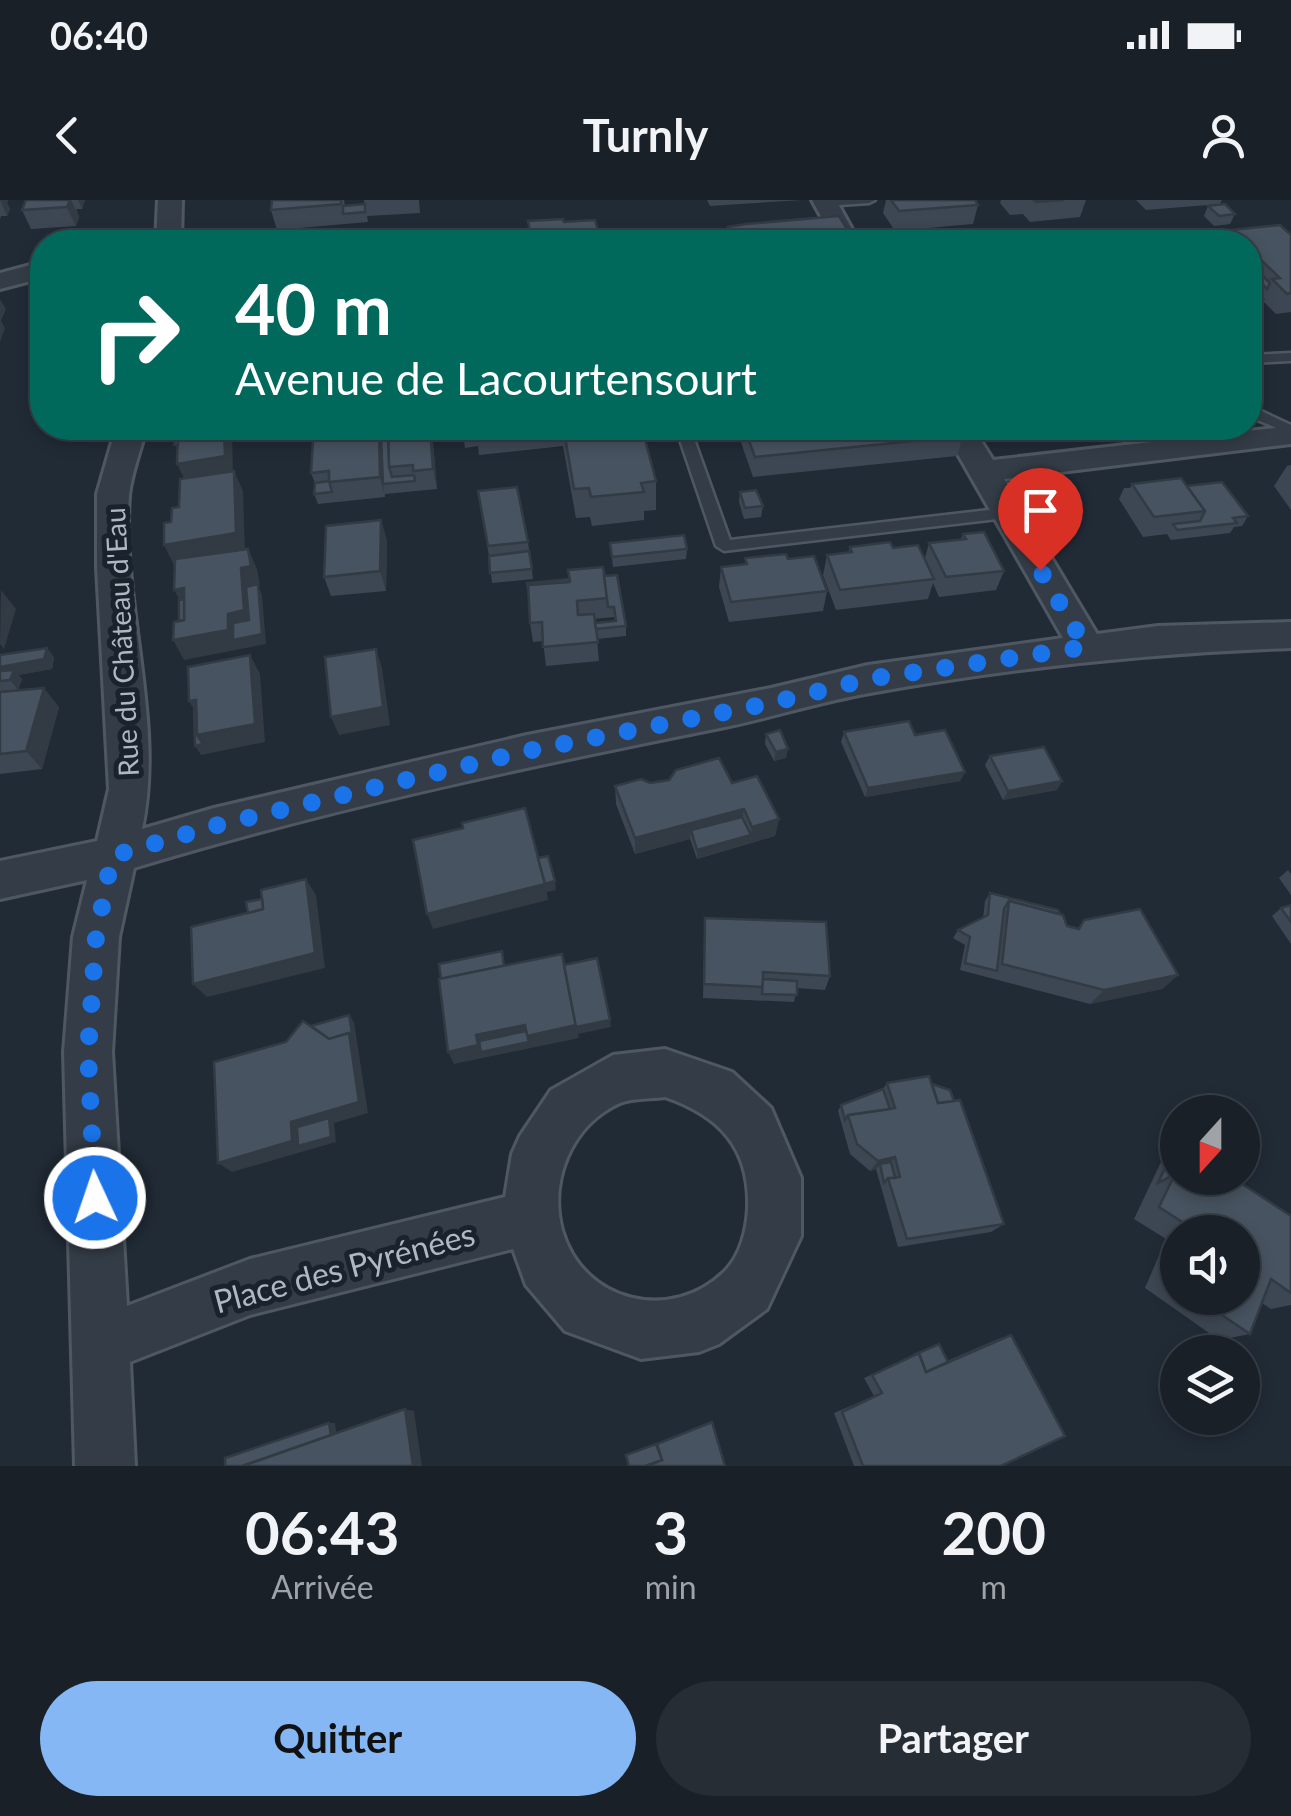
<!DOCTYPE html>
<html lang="fr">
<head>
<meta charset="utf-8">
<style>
  body { margin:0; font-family:Lato,sans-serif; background:#262d34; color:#f1f3f6; height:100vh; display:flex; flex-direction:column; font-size:38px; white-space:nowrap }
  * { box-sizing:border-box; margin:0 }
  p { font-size:32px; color:#9fa3a8 }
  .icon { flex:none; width:55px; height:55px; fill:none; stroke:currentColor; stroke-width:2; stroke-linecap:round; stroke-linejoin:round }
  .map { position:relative; height:1266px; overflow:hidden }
  .details { display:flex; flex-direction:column; background:#192028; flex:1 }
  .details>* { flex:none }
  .banner { position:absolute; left:30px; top:30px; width:1232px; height:210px; border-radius:40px; box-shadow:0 5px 15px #0003,0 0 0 2px #373e45; background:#00695c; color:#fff; overflow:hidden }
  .needle { width:65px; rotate:201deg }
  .fabs { position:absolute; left:1160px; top:895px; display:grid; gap:20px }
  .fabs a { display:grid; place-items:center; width:100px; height:100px; border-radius:50%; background:#192028; box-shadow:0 5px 15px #0003,0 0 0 2px #373e45; font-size:50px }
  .pin { position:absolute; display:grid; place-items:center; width:85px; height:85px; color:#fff; margin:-102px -42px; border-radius:50% 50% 50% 0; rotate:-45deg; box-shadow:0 0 10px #0007 }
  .pin .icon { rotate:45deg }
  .me { position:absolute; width:110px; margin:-55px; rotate:357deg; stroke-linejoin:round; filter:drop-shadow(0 0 8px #0008) }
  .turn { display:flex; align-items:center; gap:35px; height:210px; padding:0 40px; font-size:45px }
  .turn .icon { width:130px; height:130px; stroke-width:2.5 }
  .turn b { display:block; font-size:70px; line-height:85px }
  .eta { display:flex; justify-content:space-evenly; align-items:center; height:170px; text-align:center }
  .eta b { font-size:60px; font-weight:700; line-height:70px }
  .cta { display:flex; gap:20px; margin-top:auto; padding:20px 40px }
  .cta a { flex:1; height:115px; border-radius:60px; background:#84b7f3; color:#111; font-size:40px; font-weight:700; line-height:115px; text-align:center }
  .cta a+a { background:#262d34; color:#f1f3f6 }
  .status { display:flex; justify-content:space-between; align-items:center; height:70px; padding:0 50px; background:#192028; direction:ltr }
  .status svg { height:28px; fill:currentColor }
  header { display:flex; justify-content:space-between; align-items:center; height:130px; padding:0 40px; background:#192028; font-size:45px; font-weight:700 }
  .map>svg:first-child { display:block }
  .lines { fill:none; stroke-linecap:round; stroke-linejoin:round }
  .service-casing { stroke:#4f5862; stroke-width:5 }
  .minor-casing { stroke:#4f5862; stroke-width:6 }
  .service { fill:#343d47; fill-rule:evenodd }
  .minor { fill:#343d47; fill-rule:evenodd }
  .wall { fill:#3d4753; fill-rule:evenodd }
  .shaded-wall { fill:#323a43 }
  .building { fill:#475360; stroke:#323a43; stroke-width:2.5 }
  .route { stroke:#1a73e8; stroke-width:18; stroke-dasharray:0 32.4 }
  .labels { text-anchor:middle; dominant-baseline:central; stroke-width:10; stroke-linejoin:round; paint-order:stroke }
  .street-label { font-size:28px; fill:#aeb8c4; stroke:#1a222b }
  .near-street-label { font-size:32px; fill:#aeb8c4; stroke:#1a222b }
</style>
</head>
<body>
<div class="status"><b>06:40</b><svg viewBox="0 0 49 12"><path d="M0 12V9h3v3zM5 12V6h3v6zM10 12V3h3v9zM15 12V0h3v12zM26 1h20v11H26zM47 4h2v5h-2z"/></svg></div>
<header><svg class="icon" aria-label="back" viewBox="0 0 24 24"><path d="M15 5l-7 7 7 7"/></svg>Turnly<svg class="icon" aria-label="person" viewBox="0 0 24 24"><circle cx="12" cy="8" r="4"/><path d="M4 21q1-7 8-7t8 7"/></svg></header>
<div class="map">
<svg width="1291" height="1266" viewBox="0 0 1291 1266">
  <rect width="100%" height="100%" fill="#212b36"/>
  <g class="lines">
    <defs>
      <g id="service">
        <path d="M824,0H875L869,3L826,6L820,3Z"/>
        <path d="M1291,153V161L1250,163V155Z"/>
        <path d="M1250,203L1259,210L1291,225V234L1250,217Z"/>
        <path d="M676,228H690L730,340L1006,308L1014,313L1006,318L724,351L716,346Z"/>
      </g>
      <g id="minor">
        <path d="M158,0H182L181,42H156Z"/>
        <path d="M812,0H836L859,42H835Z"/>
        <path d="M42,62V78L0,89V73Z"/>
        <path d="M1291,226V244L1004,279L1097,434L1158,426L1291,422V448C1150,453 1009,468 870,493C818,502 767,519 715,529C520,568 324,610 134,668L119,737L112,852L127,1106L250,1059L505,997L512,954L520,936L551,890L613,855L665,849L732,872L771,908L801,978V1036L767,1109L719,1144L699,1152L641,1159L565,1131L526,1085L513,1049L250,1115L130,1162L135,1266H75L64,852L73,737L87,680L0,699V661L97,641L109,589L97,367V294L116,228H146C141,250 131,274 129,296C121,406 165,521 142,629L214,608L527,535L771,488L868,465L1063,438L943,228H973L993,260ZM665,897C720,916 750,948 748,1008C747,1029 741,1055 725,1071C672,1124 583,1103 562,1030C549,981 571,925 620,903C632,898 651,899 665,897Z"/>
      </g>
    </defs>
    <!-- service casing -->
    <use href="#service" class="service-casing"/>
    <!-- minor casing -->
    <use href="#minor" class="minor-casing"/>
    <!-- service -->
    <use href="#service" class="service"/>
    <!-- minor -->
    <use href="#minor" class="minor"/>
  </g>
  <!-- wall -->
  <g class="wall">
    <path d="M0,0H8L7,3L10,9L7,16H1L0,19Z"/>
    <path d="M26,0H85L82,9H76L79,17L76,26L31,29L22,10Z"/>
    <path d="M272,0H344L345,6L364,4V0H419L420,13L367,16L368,22L277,30L271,10Z"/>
    <path d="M707,0H802L710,6Z"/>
    <path d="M886,0H975L978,5L973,24L895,31L883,13Z"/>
    <path d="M1001,0H1086L1080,17L1030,22L1023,14L1010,15L1000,3Z"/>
    <path d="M1136,0H1222L1220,4L1146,10Z"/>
    <path d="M1208,6L1235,14L1230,24L1214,26L1204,16Z"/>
    <path d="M528,21L564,22L600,38V42H530Z"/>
    <path d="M728,27L852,37L851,42H682V38L728,34Z"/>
    <path d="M1231,30L1291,35V112L1276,114L1262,100L1252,119H1250V42H1224Z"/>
    <path d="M1098,31L1130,37L1152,42H1094Z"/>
    <path d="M343,228H380L382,236L388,235L403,228H430L433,242L437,289L385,294V297L318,304L314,294L315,283L311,273L329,239Z"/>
    <path d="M462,228H642L656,281V310L644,311V320L592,326L590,317L576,318L563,246L479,255L478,246L465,248Z"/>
    <path d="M736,228H959L963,236L957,256L753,277Z"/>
    <path d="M1291,265V310L1274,286L1287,266Z"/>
    <path d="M1132,284L1187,286L1248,316L1242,326L1234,327L1230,333L1171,340L1167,334L1143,337L1119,299L1124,288H1130Z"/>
    <path d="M478,291L528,342L533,379L492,383L489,356Z"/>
    <path d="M740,292L763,306L761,317L744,319L739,302Z"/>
    <path d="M963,334L1004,371L996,390L939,397L933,383L928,399L836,410L823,375L827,355L848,353L850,347L893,348L925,358L929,343L961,339Z"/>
    <path d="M387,340L386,391L331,396L324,377Z"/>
    <path d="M610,343L687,349L686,359L613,367Z"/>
    <path d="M745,358L788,359L827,391L823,411L729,422L719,387L721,367L745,364Z"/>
    <path d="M568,370L604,376L626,426V436L597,439L599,461L546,466L543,441L533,442L530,423L569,379ZM614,417L615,421L595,423L594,419Z"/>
    <path d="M0,455L54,457L52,469L18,475L22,479L18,490L0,492Z"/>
    <path d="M0,492L59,507L42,569L0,574Z"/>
    <path d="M844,532L915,535L965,572L960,581L865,597L841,542Z"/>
    <path d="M766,534L786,558L774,561L765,544Z"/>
    <path d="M990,556L1062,581L1057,590L1003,600L985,565Z"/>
    <path d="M650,583H732L779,619L775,636L697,659L690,639L635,654L616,604L615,586Z"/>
    <path d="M1288,670L1291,674V695L1279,678Z"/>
    <path d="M990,693L1067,725L1078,728L1084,720L1178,775L1162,789L1090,804L960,770L965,745L953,738L958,730L983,718L985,701Z"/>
    <path d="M1291,705V744L1272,716L1281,708Z"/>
    <path d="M705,718L830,776L825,790L797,788L794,802L703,798Z"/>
    <path d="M887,883L932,884L1004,1024L991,1032L898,1047L876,969L870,971L850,954L838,911L841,905L883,889Z"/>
    <path d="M1170,957L1178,978H1233L1291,1016V1105L1271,1109L1262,1103L1250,1134L1219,1140L1145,1088L1166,1039L1134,1019L1161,962ZM1178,1032H1242V1098H1178Z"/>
    <path d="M1011,1135L1001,1266H854L834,1213L874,1196L864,1178L939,1144L947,1161L998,1139Z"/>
  </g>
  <!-- shaded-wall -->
  <g class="shaded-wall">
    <path d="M0,0H8L7,3L10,9L7,16Z"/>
    <path d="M63,0H71L79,17L76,26Z"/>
    <path d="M78,0H85L82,9Z"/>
    <path d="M0,99L6,109L1,121L5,128L0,142Z"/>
    <path d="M224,228H232L233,276L187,284L177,264Z"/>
    <path d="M379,228L384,244L383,284L385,297L380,277Z"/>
    <path d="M430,228L433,242L437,289L433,269Z"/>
    <path d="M234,271L243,291L245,353L174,365L164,345Z"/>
    <path d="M381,320L387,340L386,391L380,371Z"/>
    <path d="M248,349L257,369L260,386H258L262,395L266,444L184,460L173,440L185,410L174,390L184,388L228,414Z"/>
    <path d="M1,390L16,409L4,449L0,444Z"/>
    <path d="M47,448L54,457L52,469L18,475L22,479L18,490L10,480L0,478V467Z"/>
    <path d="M376,449L382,468L390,525L339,535L331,517Z"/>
    <path d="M250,455L260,474L265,542L201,555L195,546L200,520L189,501L196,500Z"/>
    <path d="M44,488L59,507L42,569L26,551Z"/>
    <path d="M788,549L786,558L774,561L776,552Z"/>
    <path d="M965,572L960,581L865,597L868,588Z"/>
    <path d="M1062,581L1057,590L1003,600L1008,591Z"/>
    <path d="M744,609L741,626L691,630L690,639L635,654V638Z"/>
    <path d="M779,619L775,636L697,659V650L751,635L752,627Z"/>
    <path d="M306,679L316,695L325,768L207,797L193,784Z"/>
    <path d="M555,681L556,690L547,692L548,700L433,729L427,714Z"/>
    <path d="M1178,775L1162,789L1090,804L1104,790Z"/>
    <path d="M349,815L354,822L368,913L334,923L336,942L232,972L218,963L291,922L339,852Z"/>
    <path d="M610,820L611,827L578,834L579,838L454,864L448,852L476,835L525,825H576Z"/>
    <path d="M895,957L887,967L880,964L876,969L870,971L878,961Z"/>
    <path d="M405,1209L414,1211L422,1266H413Z"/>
    <path d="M329,1223H335L337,1237L255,1266Z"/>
  </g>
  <!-- building -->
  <g class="building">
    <path d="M26,0H70L67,7L22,10Z"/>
    <path d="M272,0H341V4L271,10Z"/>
    <path d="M891,0H975L978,5L899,11Z"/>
    <path d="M1034,0H1064L1036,2Z"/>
    <path d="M365,4V12L343,14V6Z"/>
    <path d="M1225,4L1235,14L1219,16L1208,6Z"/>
    <path d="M839,16L852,37L794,42H684L682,38L731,33L728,27L746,24Z"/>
    <path d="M563,19L564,22L595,20L600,38L532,42L528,21Z"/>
    <path d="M1280,25L1291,35V93L1287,94L1272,79L1280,78L1259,58H1250V42H1243L1231,30Z"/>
    <path d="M1123,29L1130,37L1146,36L1152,42H1108L1098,31Z"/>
    <path d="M354,37V42H305Z"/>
    <path d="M1254,67L1270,83L1267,89L1250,72V68Z"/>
    <path d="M1250,85L1263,99L1250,100Z"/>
    <path d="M178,228H224L225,256L177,264Z"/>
    <path d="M343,228H379L380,277L329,282V271L311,273L313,241L329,239L330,229Z"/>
    <path d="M403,228H430L433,269L413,271V265L389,267L388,231Z"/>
    <path d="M577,228H642L656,281L641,283L644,292L591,297L589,288L574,289L565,237L579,236Z"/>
    <path d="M744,228H959L963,236L755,257Z"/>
    <path d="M175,231H178V245H174Z"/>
    <path d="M545,232L546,238L526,240L525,233Z"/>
    <path d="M388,235L389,267L392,277L414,275L415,281L383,284L381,236Z"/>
    <path d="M234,271L236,333L164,345V323L171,322L172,308L179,307L180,279Z"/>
    <path d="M1181,278L1205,311L1154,317L1132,284Z"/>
    <path d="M329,281L332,292L314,294L315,283Z"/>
    <path d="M1222,282L1248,316L1233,318L1237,323L1177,330L1173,324L1200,321L1205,311L1187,286Z"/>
    <path d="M517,287L528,342L488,346L478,291Z"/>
    <path d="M756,290L763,306L745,308L740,292Z"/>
    <path d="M381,320L380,371L324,377L326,326Z"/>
    <path d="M984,332L1004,371L946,377L929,343L966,339L963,334Z"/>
    <path d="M684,335L687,349L612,357L610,343Z"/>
    <path d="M890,342L893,348L918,345L934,379L840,390L827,355L852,352L850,347Z"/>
    <path d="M248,349L251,366L241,368L244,410L228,414V430L173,440L174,422L184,420V388L174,390L175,359Z"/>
    <path d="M529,351L532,369L490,373L489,356Z"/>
    <path d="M786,354L788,359L814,356L827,391L731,402L721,367L747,364L745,358Z"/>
    <path d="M603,367L608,398L577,401L578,415L594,414L598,442L543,447L542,422L530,423L528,385L570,381L568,370Z"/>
    <path d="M617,375L626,426L596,429L595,423L616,421L614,407H608L604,376Z"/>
    <path d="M569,379V382L528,385V389L527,383Z"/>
    <path d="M258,384L262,434L233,440V423L249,420L246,387Z"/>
    <path d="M184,399V420L179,421V400Z"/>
    <path d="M47,448L44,459L0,467V455Z"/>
    <path d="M376,449L383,507L331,517L325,457Z"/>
    <path d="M250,455L255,524L197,535L196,500L189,501L188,467Z"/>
    <path d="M14,470L10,480L0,481V471Z"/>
    <path d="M44,488L26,551L0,554V492Z"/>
    <path d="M194,510H196L197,535L203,544L195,546Z"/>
    <path d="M909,521L915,535L945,530L965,572L868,588L844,532Z"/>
    <path d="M780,530L788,549L776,552L766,534Z"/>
    <path d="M1044,547L1062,581L1008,591L990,556Z"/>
    <path d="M719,558L732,583L757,576L779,619L752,627L744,609L635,638L615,586L641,579L650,583L669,580L676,570Z"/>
    <path d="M525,608L545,684L427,714L413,640L463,628L462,623Z"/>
    <path d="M742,617L751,635L697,650L691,630Z"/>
    <path d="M548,656L555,681L545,684L538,658Z"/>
    <path d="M306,679L315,753L193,784L191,727L263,709L261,690Z"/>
    <path d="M990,693L1058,710L1060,714L1009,701L1004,709L997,771L965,763L970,737L958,730L988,715Z"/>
    <path d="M262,699L263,709L248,713L246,702Z"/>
    <path d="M1009,701L1063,715L1067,726L1079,729L1084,720L1140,709L1178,775L1104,790L1002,764Z"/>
    <path d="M1291,705V722L1281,708Z"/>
    <path d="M705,718L826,722L830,776L763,772V787L704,784Z"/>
    <path d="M502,751L504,766L441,779L439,764Z"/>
    <path d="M562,754L576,825L527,836L525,825L476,835L478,845L448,852L439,779Z"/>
    <path d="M597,758L610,820L576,827L564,765Z"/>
    <path d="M763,779L797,781V795L762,794Z"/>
    <path d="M349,815L353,839L349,833L329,839L311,826Z"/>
    <path d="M303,821L329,839L349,833L359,902L291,922L292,941L218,963L214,862L286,842Z"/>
    <path d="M526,831L529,842L481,852L479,841Z"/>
    <path d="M929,876L938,903L960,900L1004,1024L907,1039L888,978L900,977L895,957L878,961L857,944L848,915L895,908L887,883Z"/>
    <path d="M932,884L950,890L954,901L938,903Z"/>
    <path d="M883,889L890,909L848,915L845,920L841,905Z"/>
    <path d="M329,918L331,937L298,946L297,927Z"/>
    <path d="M1170,957L1178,961V976L1175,974L1158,983Z"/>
    <path d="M891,962L895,978H888L884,983L880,964Z"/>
    <path d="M1175,974L1201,992L1207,978H1233L1291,1016V1093L1271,1079L1250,1134L1197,1098H1242V1032H1192L1193,1029L1159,1007Z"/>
    <path d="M1180,978H1193L1190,985Z"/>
    <path d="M1178,1065V1084L1171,1080Z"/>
    <path d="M1011,1135L1065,1236L1001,1266H863L842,1212L882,1193L872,1175L919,1153L926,1172Z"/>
    <path d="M939,1144L948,1162L926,1172L919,1153L914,1155Z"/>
    <path d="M405,1209L413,1266H242Z"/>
    <path d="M712,1222L725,1266H647L662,1260L657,1244Z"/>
    <path d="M329,1223L331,1235L242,1266H225V1258Z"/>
    <path d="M656,1244L662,1260L645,1266H629L626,1255Z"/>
  </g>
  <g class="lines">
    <!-- route -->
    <path class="route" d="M95,998L88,852L96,737L112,656L214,626L527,551L771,503L868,479L1086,447L1040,370"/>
  </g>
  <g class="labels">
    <!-- street labels -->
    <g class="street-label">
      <text transform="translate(121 442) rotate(-93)">Rue du Château d'Eau</text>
    </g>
    <!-- near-street labels -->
    <g class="near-street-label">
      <text transform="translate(344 1067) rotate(-15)">Place des Pyrénées</text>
    </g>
  </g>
</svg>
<div class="fabs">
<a><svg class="needle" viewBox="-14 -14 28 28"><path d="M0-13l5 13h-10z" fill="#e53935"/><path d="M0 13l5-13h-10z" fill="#9fa3a8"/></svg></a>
<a><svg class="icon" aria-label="sound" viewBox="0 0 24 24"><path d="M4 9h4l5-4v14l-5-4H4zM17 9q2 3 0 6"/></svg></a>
<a><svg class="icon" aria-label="layers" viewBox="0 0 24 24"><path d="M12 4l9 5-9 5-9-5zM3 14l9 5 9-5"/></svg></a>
</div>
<div class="pin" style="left:1040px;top:370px;background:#d93025"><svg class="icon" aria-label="arrive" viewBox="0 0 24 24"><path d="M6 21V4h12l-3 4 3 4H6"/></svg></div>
<svg class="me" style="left:95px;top:998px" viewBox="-20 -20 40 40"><circle r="17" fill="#1a73e8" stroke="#fff" stroke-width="3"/><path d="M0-11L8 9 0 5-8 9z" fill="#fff"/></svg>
<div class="banner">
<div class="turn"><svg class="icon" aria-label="right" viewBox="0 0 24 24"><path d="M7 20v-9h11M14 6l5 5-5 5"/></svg><div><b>40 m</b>Avenue de Lacourtensourt</div></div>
</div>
</div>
<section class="details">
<div class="eta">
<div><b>06:43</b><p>Arrivée</p></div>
<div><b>3</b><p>min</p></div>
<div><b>200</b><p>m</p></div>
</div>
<div class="cta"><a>Quitter</a><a>Partager</a></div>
</section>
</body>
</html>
